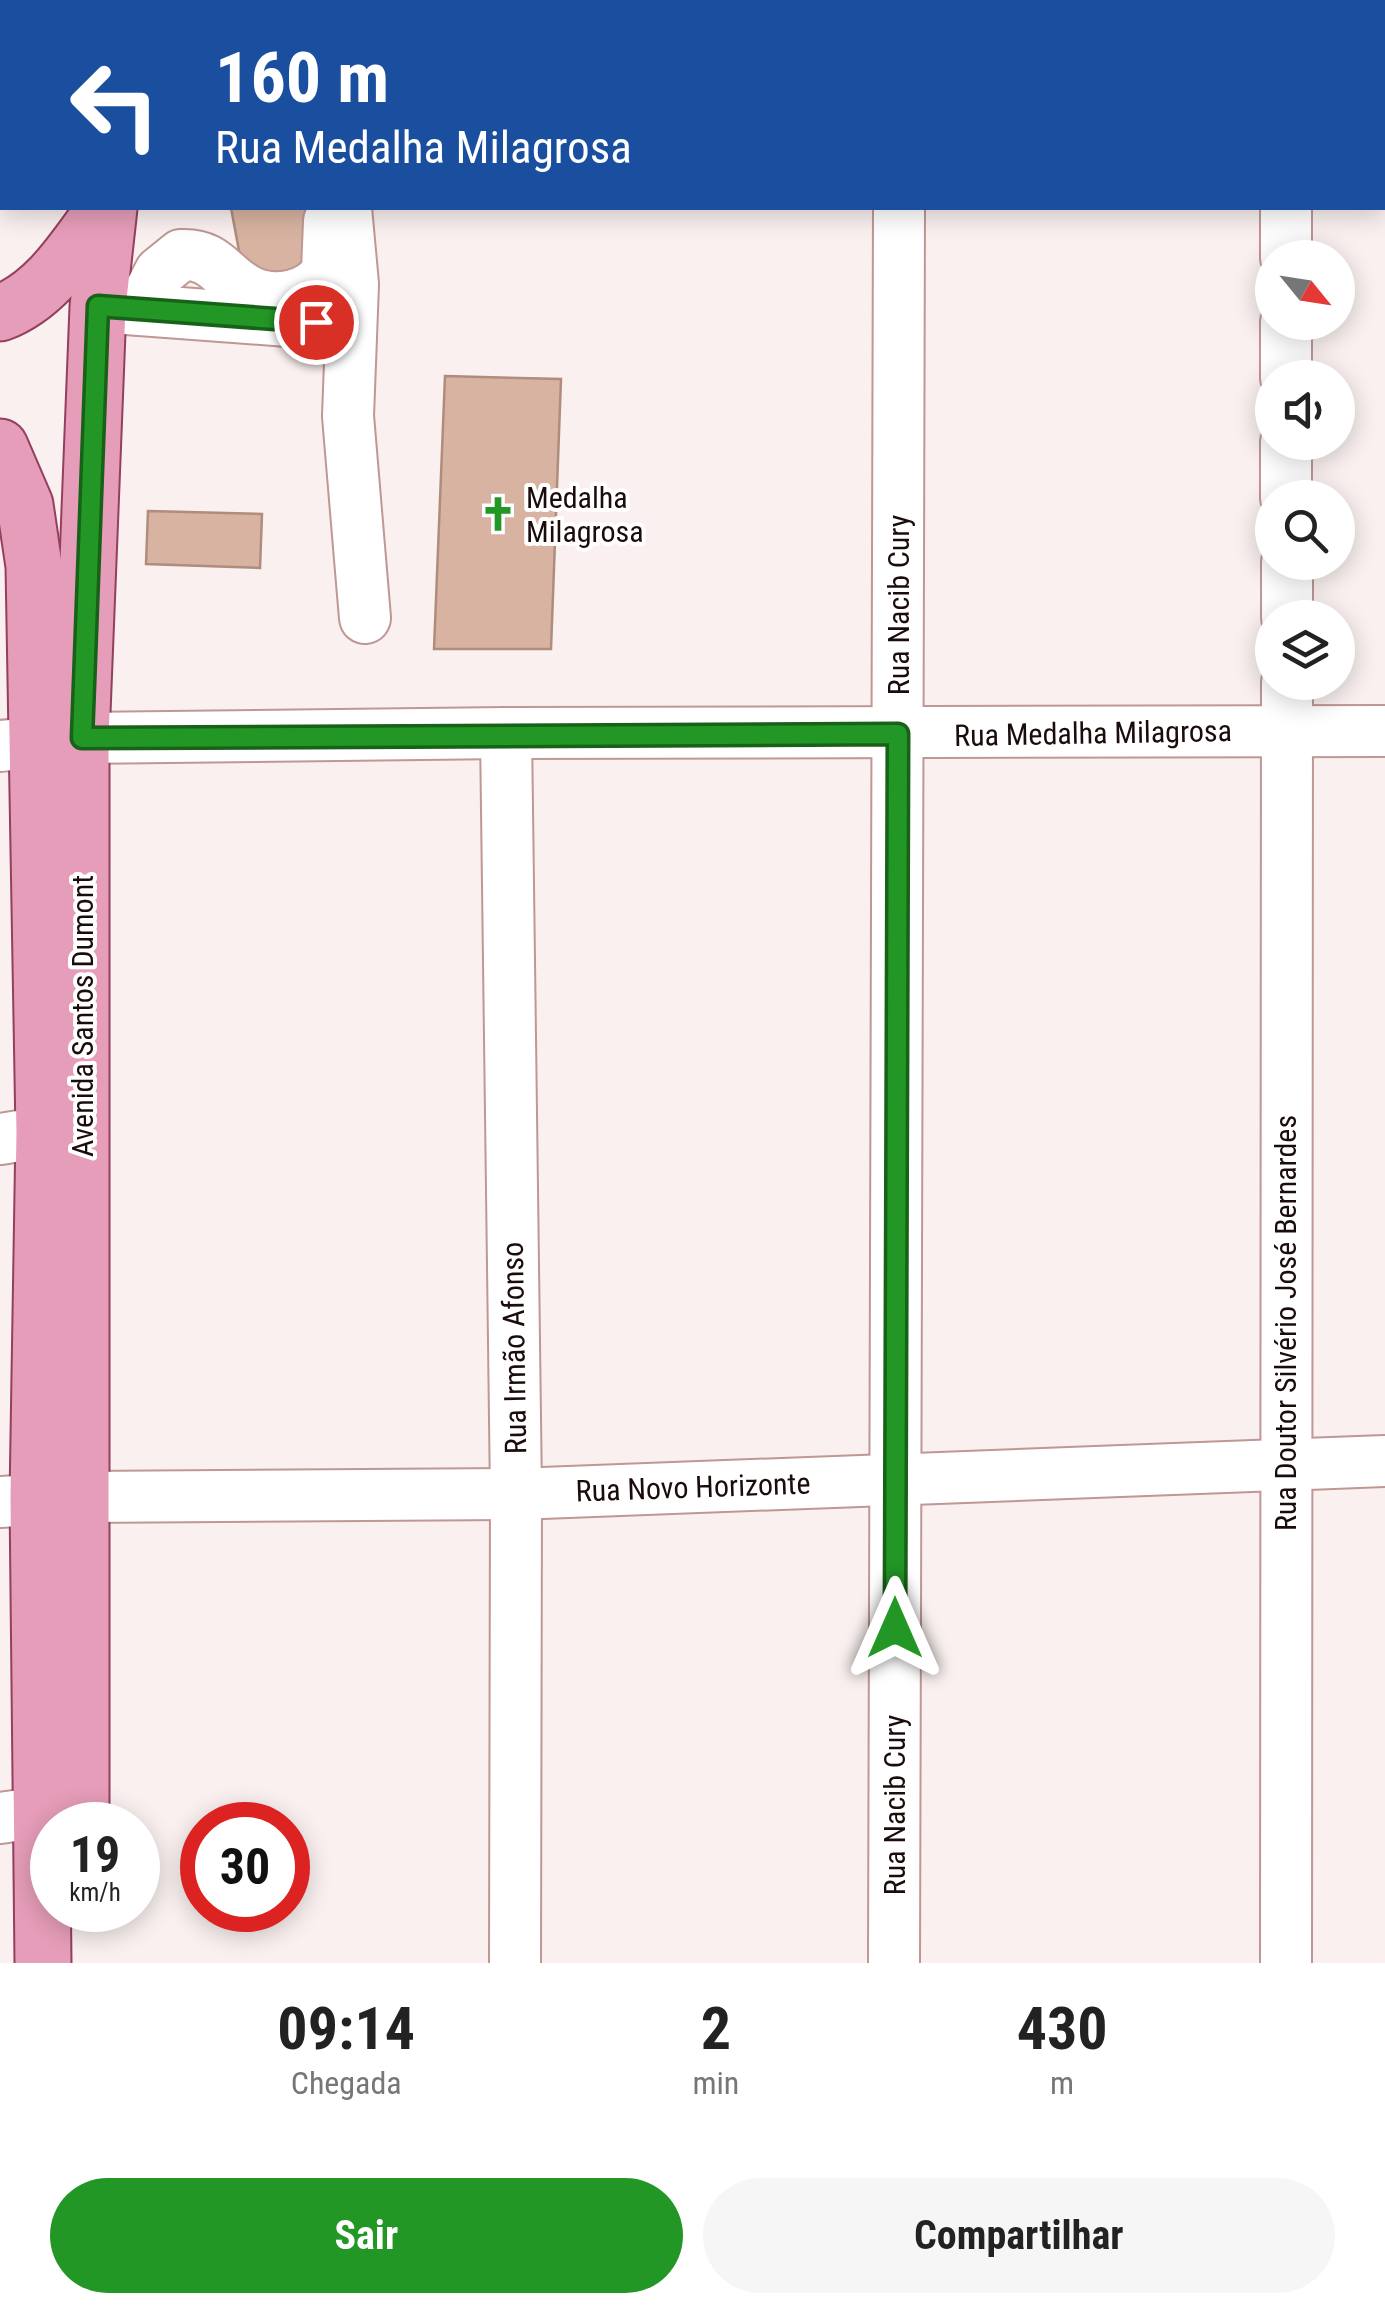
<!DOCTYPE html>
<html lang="pt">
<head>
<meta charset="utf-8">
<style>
  body { margin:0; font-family:"Roboto Condensed",sans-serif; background:#f6f6f6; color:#222; height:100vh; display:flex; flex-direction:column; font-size:38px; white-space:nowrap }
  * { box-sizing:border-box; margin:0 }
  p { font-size:32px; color:#767676 }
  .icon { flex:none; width:55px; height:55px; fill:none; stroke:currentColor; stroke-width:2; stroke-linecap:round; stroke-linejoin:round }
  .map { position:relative; height:1963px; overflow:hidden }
  .details { display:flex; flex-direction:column; background:#fff; flex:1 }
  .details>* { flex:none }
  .hud { position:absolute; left:0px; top:0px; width:1385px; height:210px; box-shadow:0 5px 25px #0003; background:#1a4fa0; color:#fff; overflow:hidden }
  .needle { width:65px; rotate:120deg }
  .tools { position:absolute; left:1255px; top:240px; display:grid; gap:20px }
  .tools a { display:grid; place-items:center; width:100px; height:100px; border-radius:50%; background:#fff; box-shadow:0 5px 25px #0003; font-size:50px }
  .speed { position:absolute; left:30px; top:1802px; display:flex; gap:20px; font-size:50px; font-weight:700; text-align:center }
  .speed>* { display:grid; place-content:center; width:130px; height:130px; border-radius:50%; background:#fff; box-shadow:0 5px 25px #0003; line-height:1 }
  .speed small { font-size:25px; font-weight:400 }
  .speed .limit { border:15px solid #d22; background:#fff; color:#111 }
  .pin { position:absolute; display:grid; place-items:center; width:85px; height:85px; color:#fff; margin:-42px; border:5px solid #fff; border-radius:50%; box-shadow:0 2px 10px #0007 }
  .me { position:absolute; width:110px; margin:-55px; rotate:0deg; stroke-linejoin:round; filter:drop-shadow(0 0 8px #0008) }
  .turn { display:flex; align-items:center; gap:35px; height:210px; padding:0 50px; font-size:45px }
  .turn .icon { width:130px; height:130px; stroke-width:2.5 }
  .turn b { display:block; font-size:70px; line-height:85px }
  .eta { display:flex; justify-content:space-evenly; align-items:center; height:170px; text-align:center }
  .eta b { font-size:60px; font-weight:700; line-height:70px }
  .button { display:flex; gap:20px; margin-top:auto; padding:20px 50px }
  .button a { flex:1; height:115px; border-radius:60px; background:#239725; color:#fff; font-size:40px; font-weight:700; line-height:115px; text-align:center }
  .button a+a { background:#f6f6f6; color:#222 }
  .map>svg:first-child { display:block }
  .building { fill:#d8b3a2; stroke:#af8c7c; stroke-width:2.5 }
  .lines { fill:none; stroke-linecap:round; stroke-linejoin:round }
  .minor-casing { stroke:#bf9794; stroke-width:54 }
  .major-casing { stroke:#943f5e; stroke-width:59 }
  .minor { stroke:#fff; stroke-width:50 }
  .major { stroke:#e69db9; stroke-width:55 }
  .route-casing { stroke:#176218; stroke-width:25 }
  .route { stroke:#239725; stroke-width:18 }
  .labels { text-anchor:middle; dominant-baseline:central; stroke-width:8; stroke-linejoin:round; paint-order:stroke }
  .poi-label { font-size:30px; fill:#1a0c0b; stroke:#fff; text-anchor:start }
  .street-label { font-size:30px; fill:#1a0c0b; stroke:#fff }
</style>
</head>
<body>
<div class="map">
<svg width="1385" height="1963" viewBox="0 0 1385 1963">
  <rect width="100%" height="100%" fill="#f9f0ef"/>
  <!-- building -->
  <g class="building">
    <path d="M231,208H306L315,262L287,271L277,293L243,272Z"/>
    <path d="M445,376L561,379L551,649H434Z"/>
    <path d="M148,511L262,514L260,568L146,564Z"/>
  </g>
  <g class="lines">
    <defs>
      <g id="minor">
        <path d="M200,0L206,2"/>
        <path d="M624,0L769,2"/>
        <path d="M25,2L26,0"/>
        <path d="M290,2L294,0"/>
        <path d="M379,2L382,0"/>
        <path d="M900,2V0"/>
        <path d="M1285,2V0"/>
        <path d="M1382,6H1385"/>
        <path d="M0,121L2,105"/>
        <path d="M346,208L353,284L348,416L365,618"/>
        <path d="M1286,208V258"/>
        <path d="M113,308L288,321"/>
        <path d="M140,310L160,272L181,255C216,253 222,278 249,291C275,304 313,296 327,271L329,221"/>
        <path d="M1286,322V378"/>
        <path d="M1286,442V498"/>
        <path d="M1287,562V618"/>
        <path d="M506,733L516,1494L515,1963"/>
        <path d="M0,746L81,738L506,733L1385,731"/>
        <path d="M0,1139L44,1132"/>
        <path d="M0,1502L83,1497L516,1494L1385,1461"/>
        <path d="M0,1818L43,1812"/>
        <path d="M894,1963L899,208"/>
        <path d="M1286,1963L1287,682"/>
      </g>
      <g id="major">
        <path d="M150,2V0"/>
        <path d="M0,313C48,295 75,248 105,208"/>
        <path d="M0,447L25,505L34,566L44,1132L38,1498L43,1963"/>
        <path d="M81,1825V738L98,307L109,208"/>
      </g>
    </defs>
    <!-- minor casing -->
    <use href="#minor" class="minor-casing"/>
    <!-- major casing -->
    <use href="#major" class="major-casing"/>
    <!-- minor -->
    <use href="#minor" class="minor"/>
    <!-- major -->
    <use href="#major" class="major"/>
  </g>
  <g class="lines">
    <defs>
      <path id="route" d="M316,322L98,306L82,738L898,734L895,1628"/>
    </defs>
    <!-- route casing -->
    <use href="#route" class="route-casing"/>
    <!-- route -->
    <use href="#route" class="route"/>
  </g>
  <!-- icons -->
  <defs>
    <symbol id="church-bare" viewBox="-9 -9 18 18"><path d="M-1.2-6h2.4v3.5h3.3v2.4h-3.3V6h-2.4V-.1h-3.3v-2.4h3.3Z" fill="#239725" stroke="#fff" stroke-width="2.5" paint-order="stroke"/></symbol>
  </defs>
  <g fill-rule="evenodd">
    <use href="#church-bare" x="473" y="489" width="50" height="50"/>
  </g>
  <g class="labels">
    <!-- poi labels -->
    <g class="poi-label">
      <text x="526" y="497">Medalha<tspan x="526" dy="34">Milagrosa</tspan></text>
    </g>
    <!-- street labels -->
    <g class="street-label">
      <text transform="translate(898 605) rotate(-90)">Rua Nacib Cury</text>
      <text transform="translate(1093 733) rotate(-1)">Rua Medalha Milagrosa</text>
      <text transform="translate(82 1016) rotate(-90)">Avenida Santos Dumont</text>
      <text transform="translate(1285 1323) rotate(-90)">Rua Doutor Silvério José Bernardes</text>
      <text transform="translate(514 1348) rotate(-91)">Rua Irmão Afonso</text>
      <text transform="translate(693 1487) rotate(-2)">Rua Novo Horizonte</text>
      <text transform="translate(894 1805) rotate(-90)">Rua Nacib Cury</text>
    </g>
  </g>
</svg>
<div class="tools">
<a><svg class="needle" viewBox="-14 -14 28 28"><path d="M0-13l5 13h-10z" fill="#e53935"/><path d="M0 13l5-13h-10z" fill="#767676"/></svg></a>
<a><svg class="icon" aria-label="sound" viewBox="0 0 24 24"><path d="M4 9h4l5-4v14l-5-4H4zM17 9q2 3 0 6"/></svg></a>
<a><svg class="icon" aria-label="search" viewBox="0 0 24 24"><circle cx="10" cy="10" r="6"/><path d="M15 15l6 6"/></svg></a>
<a><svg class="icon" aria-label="layers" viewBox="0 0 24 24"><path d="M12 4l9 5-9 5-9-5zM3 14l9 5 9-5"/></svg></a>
</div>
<div class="speed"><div>19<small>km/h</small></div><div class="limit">30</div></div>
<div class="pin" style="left:316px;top:322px;background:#d93025"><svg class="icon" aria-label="arrive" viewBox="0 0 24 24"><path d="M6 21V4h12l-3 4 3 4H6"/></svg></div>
<svg class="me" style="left:895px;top:1628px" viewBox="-20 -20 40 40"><path d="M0-17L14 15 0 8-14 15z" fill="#239725" stroke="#fff" stroke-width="4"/></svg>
<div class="hud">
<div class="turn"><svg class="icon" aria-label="left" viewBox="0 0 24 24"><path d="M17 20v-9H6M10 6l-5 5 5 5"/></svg><div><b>160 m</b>Rua Medalha Milagrosa</div></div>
</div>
</div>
<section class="details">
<div class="eta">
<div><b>09:14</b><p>Chegada</p></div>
<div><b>2</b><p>min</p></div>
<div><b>430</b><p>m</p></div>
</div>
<div class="button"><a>Sair</a><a>Compartilhar</a></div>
</section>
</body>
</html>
